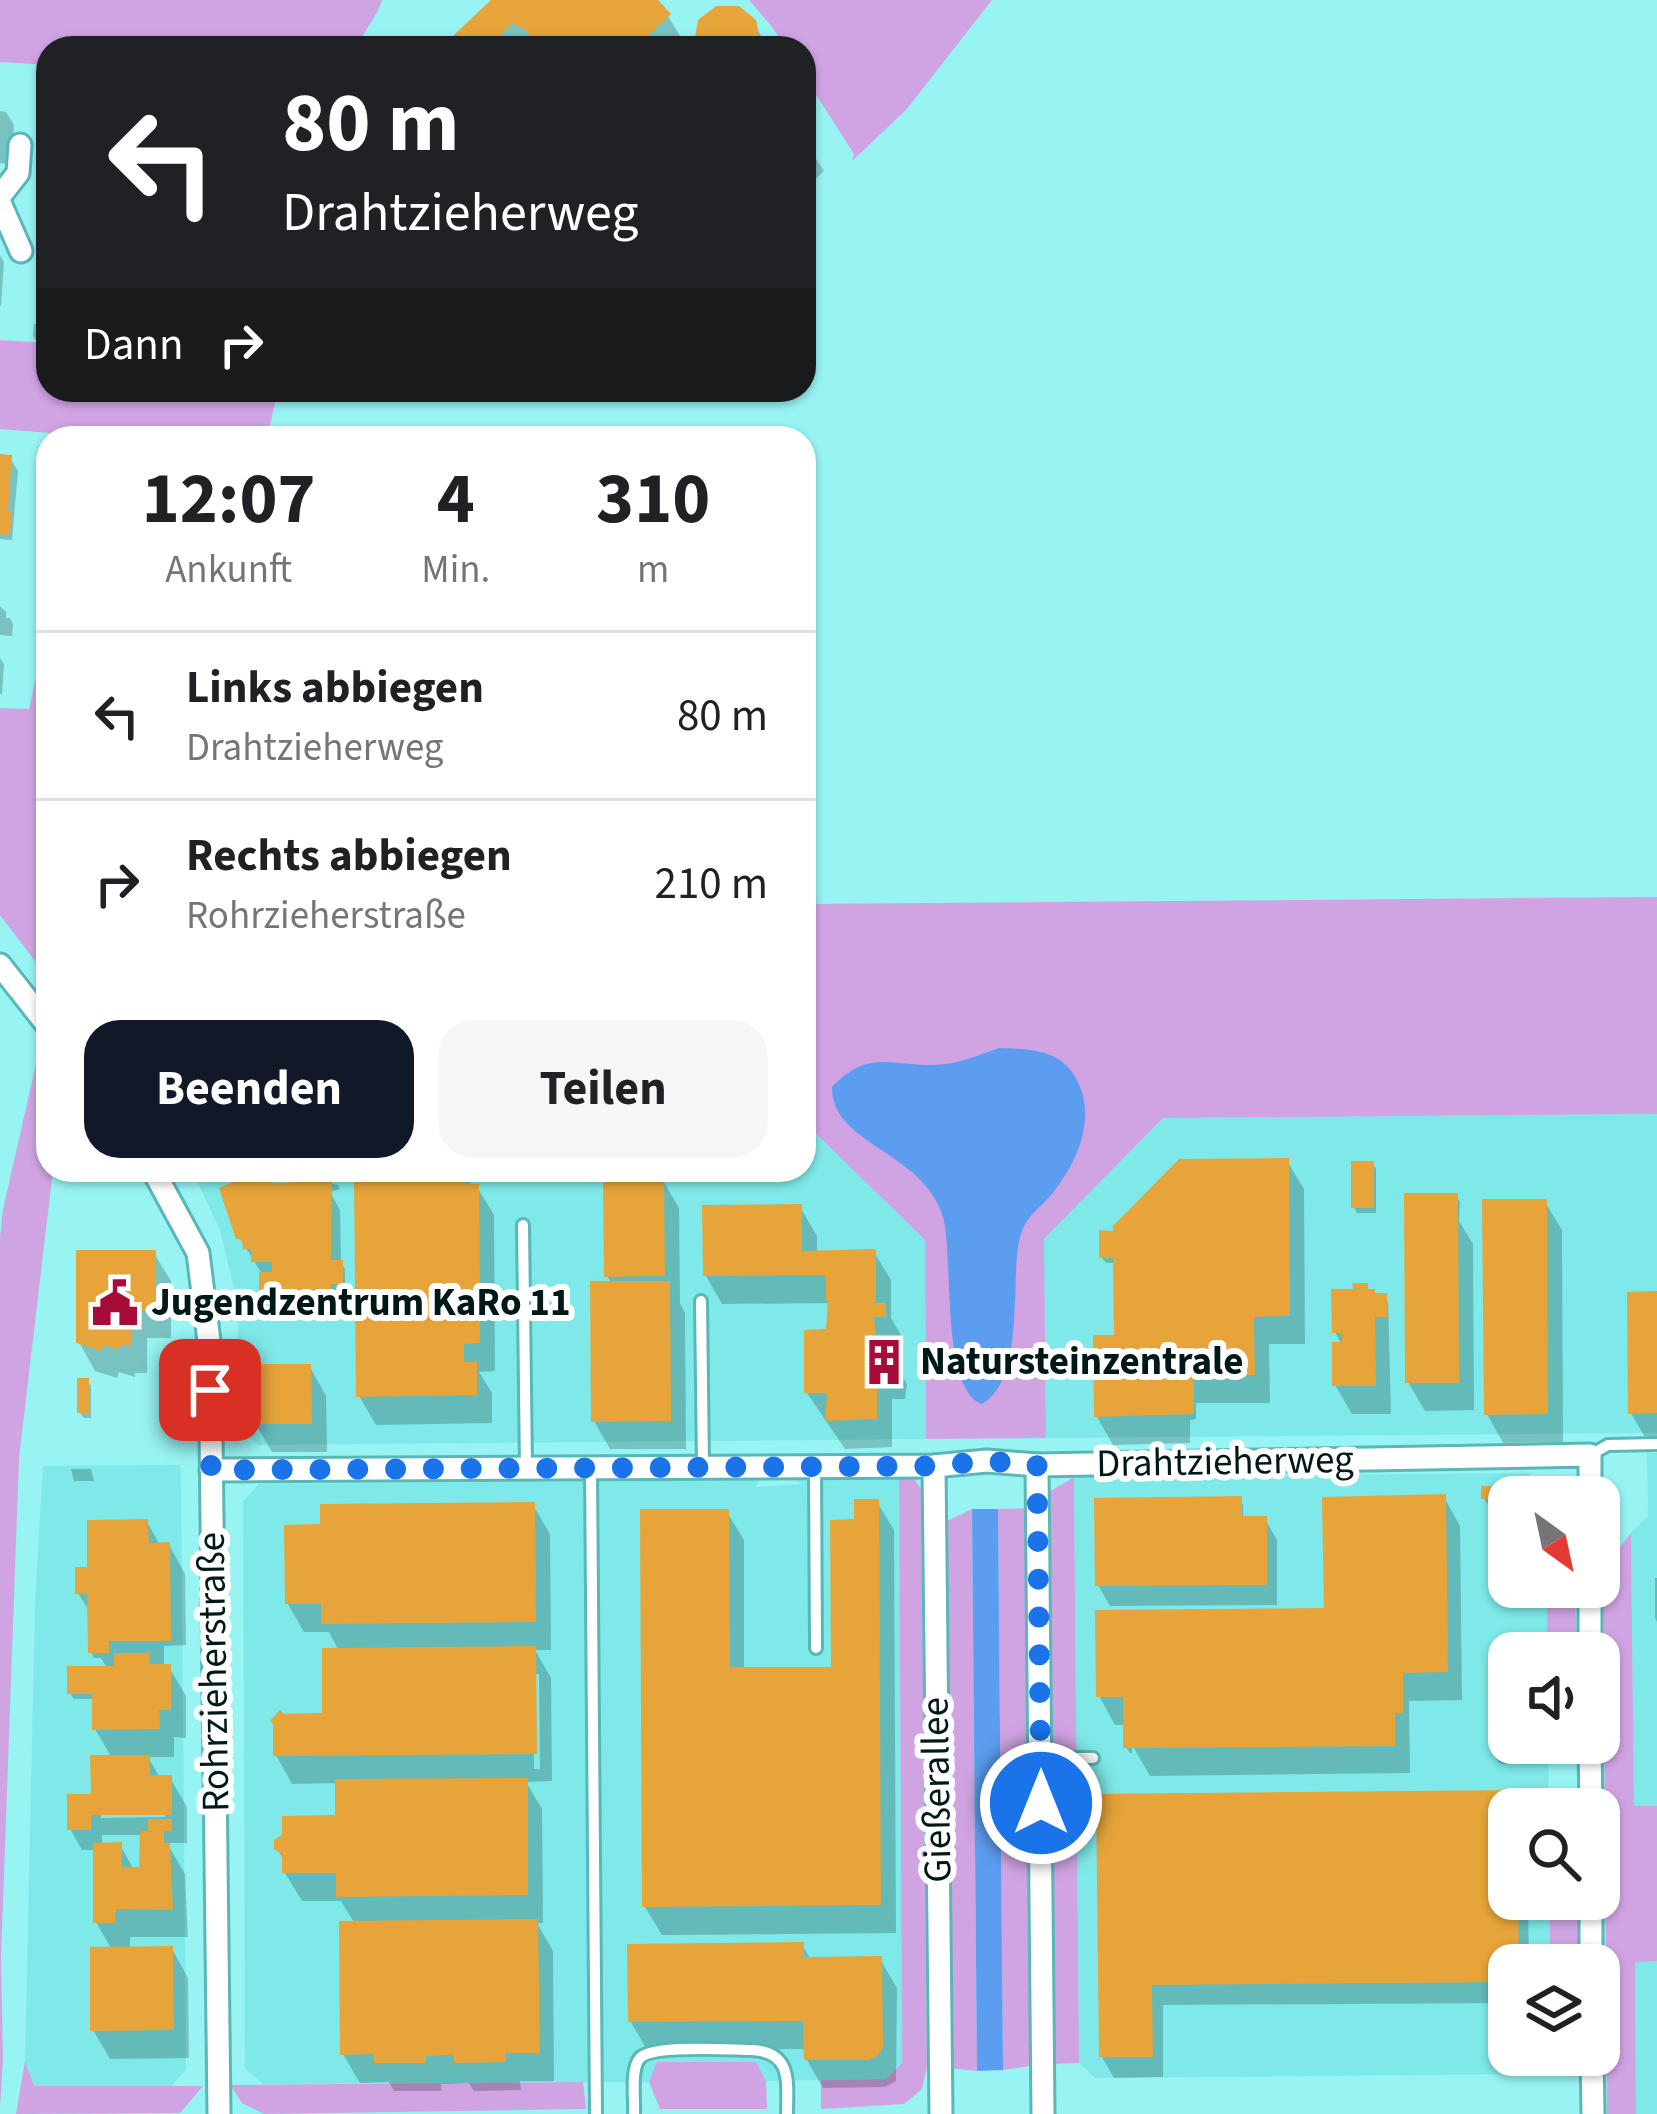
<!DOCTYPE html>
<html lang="de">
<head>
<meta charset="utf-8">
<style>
  body { margin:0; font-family:"Source Sans 3",sans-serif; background:#f6f6f6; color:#202124; height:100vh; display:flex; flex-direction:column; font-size:45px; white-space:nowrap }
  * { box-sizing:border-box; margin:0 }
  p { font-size:39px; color:#757577 }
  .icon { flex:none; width:66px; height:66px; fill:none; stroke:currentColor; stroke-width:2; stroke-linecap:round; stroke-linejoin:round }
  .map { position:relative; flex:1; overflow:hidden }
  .details { position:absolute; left:36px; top:426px; width:780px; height:756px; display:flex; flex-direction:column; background:#fff; border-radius:36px; box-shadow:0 3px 9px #0004 }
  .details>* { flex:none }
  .hud { position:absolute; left:36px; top:36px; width:780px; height:366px; border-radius:36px; box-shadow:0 3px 9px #0004; background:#202124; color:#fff; overflow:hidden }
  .needle { width:78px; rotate:147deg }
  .fabs { position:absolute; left:1488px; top:1476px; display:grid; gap:24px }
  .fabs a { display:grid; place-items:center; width:132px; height:132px; border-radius:24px; background:#fff; box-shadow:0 3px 9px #0004; font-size:60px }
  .pin { position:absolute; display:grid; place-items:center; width:102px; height:102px; color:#fff; margin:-51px; border-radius:24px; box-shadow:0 6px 18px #0006 }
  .me { position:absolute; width:132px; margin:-66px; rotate:0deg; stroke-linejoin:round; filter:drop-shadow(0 0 9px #0008) }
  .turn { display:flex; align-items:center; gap:42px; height:252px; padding:0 48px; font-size:54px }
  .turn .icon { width:156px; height:156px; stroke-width:2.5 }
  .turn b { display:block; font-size:84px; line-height:102px }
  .then { display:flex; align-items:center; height:114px; padding:0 48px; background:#0003; gap:24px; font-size:45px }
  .eta { display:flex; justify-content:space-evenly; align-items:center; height:204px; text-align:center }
  .eta b { font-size:72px; font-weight:700; line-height:84px }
  .primary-button { display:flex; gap:24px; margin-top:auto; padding:24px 48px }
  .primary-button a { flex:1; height:138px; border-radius:36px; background:#111827; color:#fff; font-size:48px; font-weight:700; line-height:138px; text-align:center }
  .primary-button a+a { background:#f6f6f6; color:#202124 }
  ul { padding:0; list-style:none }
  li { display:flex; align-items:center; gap:36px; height:168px; padding:0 48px; border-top:3px solid #e0e0e0 }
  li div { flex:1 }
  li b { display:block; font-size:45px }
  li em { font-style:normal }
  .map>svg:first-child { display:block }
  .built { fill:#7ee9e8 }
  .green { fill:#d0a4e3 }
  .water { fill:#5c9df0 }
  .shadow { fill:#0003; fill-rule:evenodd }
  .building { fill:#e6a43a }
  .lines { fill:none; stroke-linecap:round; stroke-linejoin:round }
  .service-casing { stroke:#59b7b7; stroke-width:16 }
  .minor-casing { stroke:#59b7b7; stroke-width:27 }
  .service { stroke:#fff; stroke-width:10 }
  .minor { stroke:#fff; stroke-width:21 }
  .route { stroke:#1a73e8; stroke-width:21; stroke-dasharray:0 37.8 }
  .labels { text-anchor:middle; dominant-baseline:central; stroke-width:12; stroke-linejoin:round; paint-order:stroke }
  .poi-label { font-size:39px; font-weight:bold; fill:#001818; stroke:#fff; text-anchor:start }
  .street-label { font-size:39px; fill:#001818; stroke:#fff }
</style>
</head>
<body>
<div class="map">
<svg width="1657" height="2114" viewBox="0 0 1657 2114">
  <rect width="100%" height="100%" fill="#97f4f3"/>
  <!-- built -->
  <g class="built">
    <path d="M1657,1114V1433L1046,1438L1044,1239L1163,1118Z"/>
    <path d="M804,1122L925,1240L926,1439L258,1445L241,1430L237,1301L220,1230L192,1170H804Z"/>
    <path d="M1647,1453H1657V1806H1634L1631,1533L1648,1516Z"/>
    <path d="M181,1465L186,2070L171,2086H33L25,2061L35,1604L43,1466Z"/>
    <path d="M1530,1473V1497H1509V1587H1547V1653H1509V1743H1548L1549,1809H1509V1899H1549L1550,1965H1509V2055L1551,2057L1535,2074L1095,2078L1079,2063L1074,1477Z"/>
    <path d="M899,1479L902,2063L886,2079L766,2081L756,2062H657L649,2082L263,2084L245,2068L243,1501L259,1484L759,1480L756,1487L801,1484L795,1480Z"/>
    <path d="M1635,1961H1657V2114H1636Z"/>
  </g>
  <!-- green -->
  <g class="green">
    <path d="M0,0H382C377,18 363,30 358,48H48V65L0,62Z"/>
    <path d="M749,0H992L906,110L852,161L854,154L804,76V48H786L772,27Z"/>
    <path d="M0,340L48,343V390H278L267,438H77L76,435L0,429Z"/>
    <path d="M48,625V978L0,915V708L29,709Z"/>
    <path d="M1657,897V1114L1163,1118L1044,1239L1046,1438L926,1439L925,1240L804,1122V904Z"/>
    <path d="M37,1060L48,1073V1170H53L19,1458L1,1958L3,2059L0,2107V1237L3,1209Z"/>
    <path d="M1074,1477L1079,2063L1052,2064L1047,1493Z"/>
    <path d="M899,1479H914L921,1489L927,2066L922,2089L904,2104L821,2109V2080L886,2079L902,2063Z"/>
    <path d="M1030,1508L1036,2065L1003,2070L998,1509Z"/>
    <path d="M972,1509L977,2071L949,2068L941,1524Z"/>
    <path d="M1631,1533L1634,1806H1657V1961L1635,1962L1636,2114H1607L1603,1569Z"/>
    <path d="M1547,1587H1575L1577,1653H1547Z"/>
    <path d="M1549,1899H1579L1580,1965H1550Z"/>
    <path d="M25,2061L34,2086H203L180,2113L16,2114Z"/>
    <path d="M657,2062H756L766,2081L767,2109H660L649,2082Z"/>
    <path d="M583,2082L586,2109L264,2114L242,2103L230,2085Z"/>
  </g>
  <!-- water -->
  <g class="water">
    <path d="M999,1048C1031,1049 1063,1049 1078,1082C1096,1120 1077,1163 1052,1194C1035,1214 1023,1216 1018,1247C1012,1287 1023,1382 982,1404C940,1389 954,1257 943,1217C924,1151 831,1145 832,1087C868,1050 887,1065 932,1065C956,1065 977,1056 999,1048Z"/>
    <path d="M972,1509H998L1003,2070L977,2071Z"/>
  </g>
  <!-- shadow -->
  <g class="shadow">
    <path d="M495,0H653L668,16L685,44L681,48H445Z"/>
    <path d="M754,22L767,48H701Z"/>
    <path d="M0,111L6,112L14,125L12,148H8L7,164L0,163Z"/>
    <path d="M804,141L824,171L804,190Z"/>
    <path d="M46,179H48V235L43,226Z"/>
    <path d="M0,255L4,262L1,306H0Z"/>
    <path d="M34,324L48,325V343L37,342L33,336Z"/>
    <path d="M0,457L10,458L18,471L12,540L0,539Z"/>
    <path d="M0,606L6,612V618H10L13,624L12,636L0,635Z"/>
    <path d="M0,658L4,664L2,694H0Z"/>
    <path d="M1287,1161L1304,1189L1305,1344H1269L1270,1403H1196V1419L1190,1420V1443L1113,1445L1097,1417L1117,1338L1116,1263H1106L1102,1258L1116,1234Z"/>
    <path d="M1373,1164L1376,1169V1213H1357L1354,1207Z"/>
    <path d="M357,1170H463L472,1186L477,1187L494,1215L495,1371L479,1372L492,1393V1423L376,1425L359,1396Z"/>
    <path d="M662,1179L679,1208L680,1303L685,1313L686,1449H610L594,1421L612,1284L607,1276Z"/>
    <path d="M324,1182L338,1185L340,1189L330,1192L340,1210L341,1263L345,1269V1289L336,1292L337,1313H270L262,1300V1274L240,1238L221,1195L224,1188Z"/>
    <path d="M1456,1196L1460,1202L1459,1221L1473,1244L1474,1410L1425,1411L1408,1382Z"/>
    <path d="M1545,1202L1562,1230L1563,1442L1503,1443L1487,1414Z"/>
    <path d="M800,1207L817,1236V1253L874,1252L891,1280V1318L901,1335V1345H889L890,1354L907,1384L905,1399H892V1447L845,1449L807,1393L829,1332L831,1303L722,1304L706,1276Z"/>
    <path d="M154,1253L171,1281V1338H147V1373H135V1377L119,1372L117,1378L95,1371L79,1342Z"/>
    <path d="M1657,1294V1441H1647L1631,1413Z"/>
    <path d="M1376,1296H1385L1388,1302L1391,1414H1352L1335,1385L1342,1345L1335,1332Z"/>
    <path d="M310,1367L326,1396L327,1452H272L255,1423Z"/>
    <path d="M87,1381L91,1386V1418H84L80,1413Z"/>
    <path d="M71,1469H91L94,1481H74Z"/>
    <path d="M1518,1489L1522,1497H1509V1504H1488L1484,1498Z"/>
    <path d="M1444,1497L1460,1526L1462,1700L1409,1701L1410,1773L1150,1776L1132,1745V1753H1130L1126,1747V1725H1115L1099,1696L1327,1611Z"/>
    <path d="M1240,1499L1243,1505V1519H1265L1277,1540V1605L1110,1606L1098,1585Z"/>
    <path d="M877,1502L894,1530L896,1933L662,1935L645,1907L727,1512L744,1540V1670H834L857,1522Z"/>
    <path d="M533,1505L550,1534L551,1650H535L551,1678L552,1781L526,1782L542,1809L543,1923H537L553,1951L554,2081H520L521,2090L474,2091L469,2083L441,2084V2091H394L389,2082L360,2083L343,2054L355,1924L341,1901H302L285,1873V1863L277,1848L338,1818V1783L292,1784L276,1755L325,1716L339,1651L329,1632H304L288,1604ZM533,1674H539L540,1769H534Z"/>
    <path d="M147,1522L160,1545H169L185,1574L186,1645L164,1646V1668L169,1667L186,1696V1738L174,1737V1757H148L160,1778H170L187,1807V1843H167L185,1874L188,1937H130V1950L172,1949L188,1978L189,2058L110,2059L93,2030L112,1950L96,1922V1850H82L70,1829L94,1797L112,1758L95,1729V1699H74L70,1693L107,1668L101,1658H94L91,1652V1614L78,1593L90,1570ZM165,1811V1817L101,1818V1812ZM102,1835H143L142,1870H134L120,1845L102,1846Z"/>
    <path d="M1655,1578H1657V1622L1655,1618Z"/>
    <path d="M1516,1793L1525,1809H1509V1899H1528L1529,1965H1509V2003L1163,2005V2077L1114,2078L1102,2057L1100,1797Z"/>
    <path d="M802,1945L811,1960L880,1959L897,1988L896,2081L885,2087L823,2088L807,2060V2049L647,2050L631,2022Z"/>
  </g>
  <!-- building -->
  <g class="building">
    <path d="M491,0H658L671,14L649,35L661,48H542L521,26L518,28L513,23L487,48H440Z"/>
    <path d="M716,6H739L756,20L760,43L757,48H697L694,43L698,20Z"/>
    <path d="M40,253L48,254V305L36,304Z"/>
    <path d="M0,454L12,455L8,511H12L10,535L0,534Z"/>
    <path d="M1289,1158L1290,1316L1254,1317L1255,1375H1194V1414L1094,1417L1093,1335H1114L1113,1258H1099V1230L1113,1231V1226L1179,1159Z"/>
    <rect x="1351" y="1161" width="23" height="47"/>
    <path d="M354,1170H463V1183L479,1184L480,1343L464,1344V1362H477V1395L356,1397Z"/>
    <path d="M664,1176L665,1276L604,1277L603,1177Z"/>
    <path d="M324,1179L332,1181L331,1260H343V1284H331V1300L259,1301V1272H272V1262H251V1249H243L242,1240L236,1239L219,1188L238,1180L282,1183Z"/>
    <path d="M1404,1193H1458L1459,1383H1405Z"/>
    <path d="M1482,1199H1547L1548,1414L1484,1415Z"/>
    <path d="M802,1204V1251L876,1249V1299L874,1303H886V1317H874L877,1352H892L890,1371H877V1419L825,1421L827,1393H804V1330L826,1329L828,1300H826V1275L703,1276L702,1205Z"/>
    <path d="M76,1250H156V1310H132V1345H120V1350L103,1345L102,1351L76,1343Z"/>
    <path d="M590,1281H670L671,1421L591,1422Z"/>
    <path d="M1352,1283H1368V1289H1375V1293H1387V1317H1375L1376,1386H1332V1342H1342V1333H1332L1331,1289H1353Z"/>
    <path d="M1657,1291V1413L1628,1414L1627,1292Z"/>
    <path d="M251,1364H311L312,1424H252Z"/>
    <rect x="77" y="1378" width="12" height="35"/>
    <path d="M1481,1486H1520V1497L1481,1499Z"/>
    <path d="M1446,1494L1448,1672L1403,1673V1713H1395V1746L1123,1748V1697H1096L1095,1610L1324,1608L1322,1497Z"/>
    <path d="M1242,1496V1516H1267V1585L1095,1586L1094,1498Z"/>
    <path d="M854,1499H879L881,1905L642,1907L640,1509H729L730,1667H831L830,1520L854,1519Z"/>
    <path d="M535,1502L536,1622L321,1624V1604H285L284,1525L320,1524V1504Z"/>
    <path d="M148,1519L149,1543L170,1542L171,1641H109V1653H88L87,1594H75V1567H87V1520Z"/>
    <path d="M536,1646L537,1754L273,1756V1724L270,1721L280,1710L284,1714L322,1713V1648Z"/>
    <path d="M114,1653H149L150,1664H171V1710H159L160,1729L92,1730V1694H67V1666H114Z"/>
    <path d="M90,1755H150V1775H172V1815H91V1830H67V1794H91Z"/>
    <path d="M528,1778V1895L336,1897V1873H282V1854L274,1849V1840L282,1835V1816L335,1815V1779Z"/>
    <path d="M1517,1790V1809H1509V1899H1518L1519,1965H1509V1982L1152,1985L1153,2057H1099L1096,1794Z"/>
    <path d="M148,1819H172V1831H164V1843H170L173,1910L116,1909L115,1923H93V1843L122,1842V1867H139L140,1831H148Z"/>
    <path d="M538,1919L540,2053H506V2062L454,2063V2055L426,2056V2063H374V2054L340,2055L339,1921Z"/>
    <path d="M804,1942V1957L882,1956L883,2047L878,2056L868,2060H804L803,2021L628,2022L627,1944Z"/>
    <path d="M173,1946L174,2030L90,2031V1947Z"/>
  </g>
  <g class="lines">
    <defs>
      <g id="service">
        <path d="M523,1225L526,1469"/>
        <path d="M701,1301L703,1467"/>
        <path d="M1590,1455L1608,1445L1657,1444"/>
        <path d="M815,1467L816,1648"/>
        <path d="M591,1468L596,2114"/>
        <path d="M1504,1756L1542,1747L1590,1744"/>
        <path d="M1041,1758H1093"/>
        <path d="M634,2114C635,2100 630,2069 640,2058C653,2044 731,2050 752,2050C793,2052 787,2083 787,2114"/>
      </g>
      <g id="minor">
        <path d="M0,196L18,173L20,145"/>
        <path d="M0,203L21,251"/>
        <path d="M0,965L48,1026"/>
        <path d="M153,1170L198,1253L210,1349L219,2114"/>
        <path d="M1037,1465L1043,2114"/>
        <path d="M934,1466L941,2114"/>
        <path d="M211,1470L934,1466L987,1461L1037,1465L1590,1455V1497"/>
        <path d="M1590,1653V1587"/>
        <path d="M1590,1743L1591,1809"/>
        <path d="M1591,1899V1965"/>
        <path d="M1592,2055L1593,2114"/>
      </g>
    </defs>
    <!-- service casing -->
    <use href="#service" class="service-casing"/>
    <!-- minor casing -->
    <use href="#minor" class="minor-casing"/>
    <!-- service -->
    <use href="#service" class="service"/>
    <!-- minor -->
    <use href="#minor" class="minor"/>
  </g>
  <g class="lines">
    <!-- route -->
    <path class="route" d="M210,1390L211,1470L934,1466L987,1461L1037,1465L1041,1803"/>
  </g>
  <!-- icons -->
  <defs>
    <symbol id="civic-bare" viewBox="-9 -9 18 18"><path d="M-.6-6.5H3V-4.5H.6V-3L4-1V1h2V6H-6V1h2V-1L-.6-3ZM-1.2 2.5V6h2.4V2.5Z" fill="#a60c37" stroke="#fff" stroke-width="2.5" paint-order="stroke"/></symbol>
    <symbol id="building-bare" viewBox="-9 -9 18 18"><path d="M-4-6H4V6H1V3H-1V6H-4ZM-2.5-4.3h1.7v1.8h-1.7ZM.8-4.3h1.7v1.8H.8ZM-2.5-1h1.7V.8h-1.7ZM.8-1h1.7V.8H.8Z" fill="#a60c37" stroke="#fff" stroke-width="2.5" paint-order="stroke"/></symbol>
  </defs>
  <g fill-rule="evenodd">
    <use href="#civic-bare" x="82" y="1270" width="66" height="66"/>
    <use href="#building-bare" x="851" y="1329" width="66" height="66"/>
  </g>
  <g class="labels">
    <!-- poi labels -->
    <g class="poi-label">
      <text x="151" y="1303">Jugendzentrum KaRo 11</text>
      <text x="920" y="1362">Natursteinzentrale</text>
    </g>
    <!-- street labels -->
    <g class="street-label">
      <text transform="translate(1225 1462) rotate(-1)">Drahtzieherweg</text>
      <text transform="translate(214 1672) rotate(-91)">Rohrzieherstraße</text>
      <text transform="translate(937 1790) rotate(-91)">Gießerallee</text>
    </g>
  </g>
</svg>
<div class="fabs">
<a><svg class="needle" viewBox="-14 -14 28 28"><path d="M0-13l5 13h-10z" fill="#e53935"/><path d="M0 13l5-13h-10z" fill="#757577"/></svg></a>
<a><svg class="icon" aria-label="sound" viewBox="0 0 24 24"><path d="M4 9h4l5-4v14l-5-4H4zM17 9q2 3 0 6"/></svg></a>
<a><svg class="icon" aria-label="search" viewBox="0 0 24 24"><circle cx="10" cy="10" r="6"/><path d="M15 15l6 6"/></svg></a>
<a><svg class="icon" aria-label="layers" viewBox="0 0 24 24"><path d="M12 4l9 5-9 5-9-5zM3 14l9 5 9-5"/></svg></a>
</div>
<div class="pin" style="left:210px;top:1390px;background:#d93025"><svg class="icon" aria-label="arrive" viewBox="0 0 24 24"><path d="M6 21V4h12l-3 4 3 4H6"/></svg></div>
<svg class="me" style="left:1041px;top:1803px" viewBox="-20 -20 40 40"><circle r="17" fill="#1a73e8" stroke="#fff" stroke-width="3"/><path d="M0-11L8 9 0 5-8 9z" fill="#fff"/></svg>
<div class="hud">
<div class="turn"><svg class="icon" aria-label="left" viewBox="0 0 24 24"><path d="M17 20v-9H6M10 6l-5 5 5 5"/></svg><div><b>80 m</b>Drahtzieherweg</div></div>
<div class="then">Dann<svg class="icon" aria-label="right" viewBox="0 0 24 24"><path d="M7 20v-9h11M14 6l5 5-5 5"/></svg></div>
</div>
<section class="details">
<div class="eta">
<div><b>12:07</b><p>Ankunft</p></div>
<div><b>4</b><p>Min.</p></div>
<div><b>310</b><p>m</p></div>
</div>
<ul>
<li><svg class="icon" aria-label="left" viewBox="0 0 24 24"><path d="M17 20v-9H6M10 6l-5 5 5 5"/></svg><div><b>Links abbiegen</b><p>Drahtzieherweg</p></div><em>80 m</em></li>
<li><svg class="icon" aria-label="right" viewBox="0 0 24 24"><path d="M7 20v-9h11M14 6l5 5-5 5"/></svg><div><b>Rechts abbiegen</b><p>Rohrzieherstraße</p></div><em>210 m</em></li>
</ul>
<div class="primary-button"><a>Beenden</a><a>Teilen</a></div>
</section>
</div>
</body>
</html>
